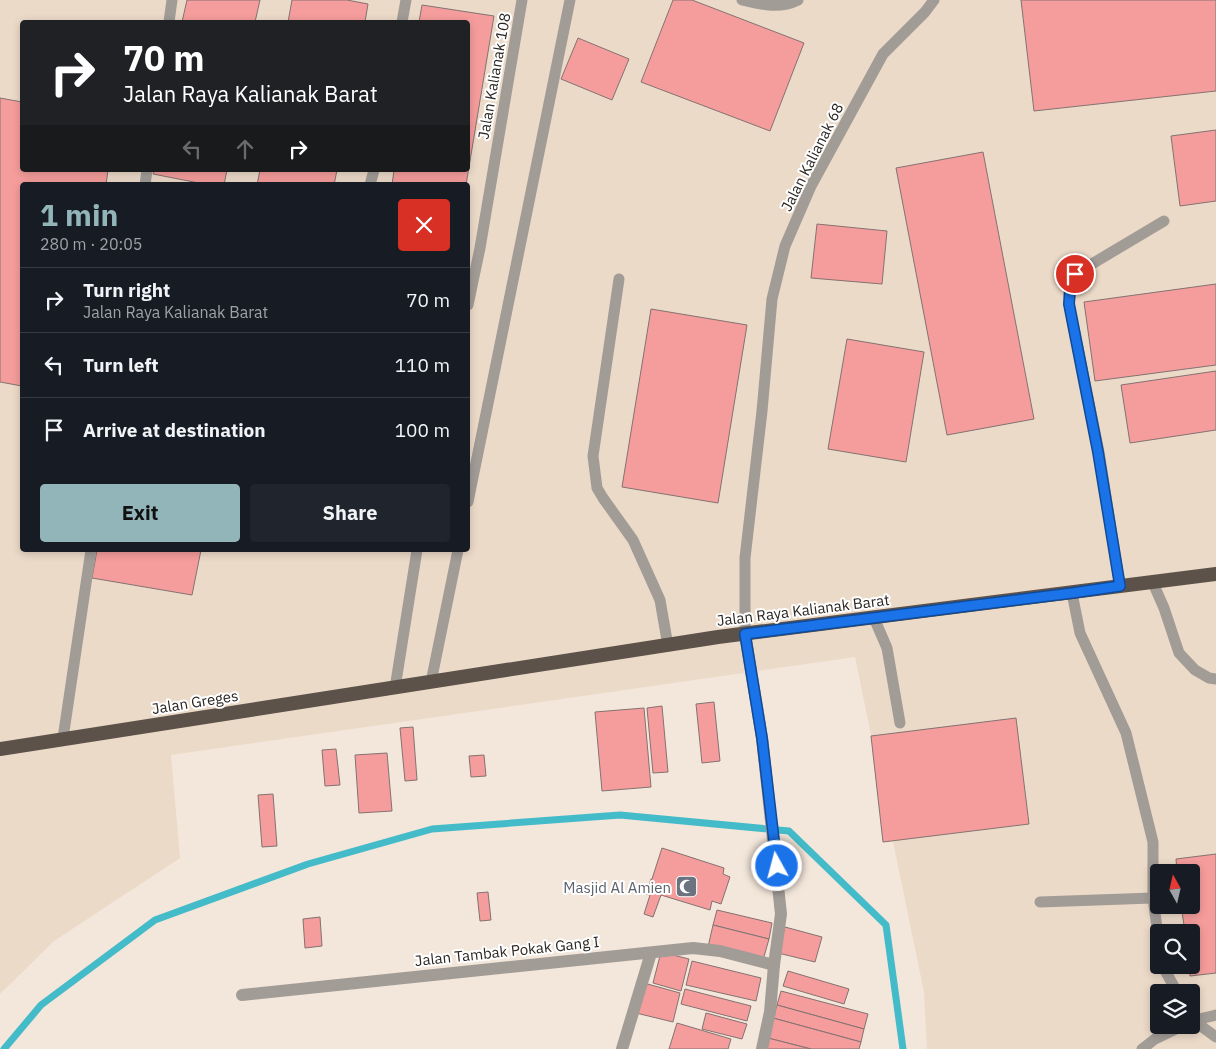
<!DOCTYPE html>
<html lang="en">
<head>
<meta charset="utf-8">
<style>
  body { margin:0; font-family:"IBM Plex Sans",sans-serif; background:#20242c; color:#f1f3f6; height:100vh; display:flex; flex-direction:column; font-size:19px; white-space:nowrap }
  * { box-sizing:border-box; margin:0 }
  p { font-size:16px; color:#9ea1a6 }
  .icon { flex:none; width:28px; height:28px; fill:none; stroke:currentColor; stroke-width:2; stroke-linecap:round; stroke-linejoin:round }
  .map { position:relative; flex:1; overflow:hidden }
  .drawer { position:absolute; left:20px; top:182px; width:450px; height:370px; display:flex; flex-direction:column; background:#171b24; border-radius:5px; box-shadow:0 2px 8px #0003 }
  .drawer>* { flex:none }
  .guide { position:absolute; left:20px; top:20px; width:450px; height:152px; border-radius:5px; box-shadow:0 2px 8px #0003; background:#202124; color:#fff; overflow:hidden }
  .needle { width:32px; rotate:352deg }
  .buttons { position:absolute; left:1150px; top:864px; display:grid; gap:10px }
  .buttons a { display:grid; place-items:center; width:50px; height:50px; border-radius:5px; background:#171b24; box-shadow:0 2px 8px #0003; font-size:25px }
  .pin { position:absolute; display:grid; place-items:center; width:42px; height:42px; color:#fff; margin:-21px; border:2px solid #fff; border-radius:50%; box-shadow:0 1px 5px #0007 }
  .me { position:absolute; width:55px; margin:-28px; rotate:353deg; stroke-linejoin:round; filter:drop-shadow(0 0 4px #0008) }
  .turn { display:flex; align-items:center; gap:18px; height:105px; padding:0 20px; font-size:22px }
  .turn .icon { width:65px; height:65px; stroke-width:2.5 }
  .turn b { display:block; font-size:35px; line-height:42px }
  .lanes { display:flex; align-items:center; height:48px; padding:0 20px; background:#0003; justify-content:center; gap:25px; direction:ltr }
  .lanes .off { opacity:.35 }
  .round { display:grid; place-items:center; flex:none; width:52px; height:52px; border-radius:5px; background:#20242c }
  .headline { display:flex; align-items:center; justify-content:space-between; height:85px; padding:0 20px }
  h1 { font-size:30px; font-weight:700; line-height:38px; color:#92b5ba }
  .primary-button { display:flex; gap:10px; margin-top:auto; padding:10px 20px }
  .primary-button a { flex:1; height:58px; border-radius:5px; background:#92b5ba; color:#111; font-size:20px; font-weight:700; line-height:58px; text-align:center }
  .primary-button a+a { background:#20242c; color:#f1f3f6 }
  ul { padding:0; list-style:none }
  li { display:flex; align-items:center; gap:15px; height:65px; padding:0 20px; border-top:1px solid #363941 }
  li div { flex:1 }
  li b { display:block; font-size:19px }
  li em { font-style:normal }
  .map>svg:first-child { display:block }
  .built { fill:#ecdac8; fill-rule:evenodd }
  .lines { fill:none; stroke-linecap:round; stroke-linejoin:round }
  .stream { stroke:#43bbc9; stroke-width:7 }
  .building { fill:#f59d9c; stroke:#837271 }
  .service { stroke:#a29c97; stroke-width:11 }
  .minor { stroke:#a29c97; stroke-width:12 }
  .trunk { stroke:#5c524a; stroke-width:14 }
  .route-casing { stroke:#114b97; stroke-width:12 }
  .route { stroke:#1a73e8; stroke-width:9 }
  .labels { text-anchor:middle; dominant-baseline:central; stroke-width:4; stroke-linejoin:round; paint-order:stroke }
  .street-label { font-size:15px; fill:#2a2521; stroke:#fff }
  .worship-label { font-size:15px; fill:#5b616d; stroke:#fff; text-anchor:end }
</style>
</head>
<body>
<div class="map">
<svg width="1216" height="1049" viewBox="0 0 1216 1049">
  <rect width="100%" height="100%" fill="#f3e6da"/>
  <!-- built -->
  <path class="built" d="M0,0H1216V1049H927L924,992L855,657L171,755L180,858L54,941L0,994ZM22,22H468V170H22ZM22,185H468V550H22ZM1159,872H1191V905H1159ZM1159,932H1191V965H1159ZM1159,992H1191V1025H1159Z"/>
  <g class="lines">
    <!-- stream -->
    <path class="stream" d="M4,1049L41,1005L155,920L308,864L432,829L620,815L789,831L886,925L903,1049"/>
  </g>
  <!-- building -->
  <g class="building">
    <path d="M187,0H260L255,22H182Z"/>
    <path d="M292,0H347L368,4L365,22H288Z"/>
    <path d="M673,0H692L804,43L770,131L641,82Z"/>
    <path d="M1021,0H1216V91L1034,111Z"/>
    <path d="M422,5L494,16L466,185H392L394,170H468V22H419Z"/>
    <path d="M578,38L629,59L612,100L561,79Z"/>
    <path d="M0,98L22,102V170H108L106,185H22V386L0,382Z"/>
    <path d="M1216,130V201L1180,206L1171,136Z"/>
    <path d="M983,152L1034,419L947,435L896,168Z"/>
    <path d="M154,170H227L224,185H209L153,174Z"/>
    <path d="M260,170H337L334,185H257Z"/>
    <path d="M817,224L887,231L882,284L811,278Z"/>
    <path d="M1216,284V365L1095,381L1084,302Z"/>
    <path d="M651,309L747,325L718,503L622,487Z"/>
    <path d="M847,339L924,352L906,462L828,449Z"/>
    <path d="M1216,371V430L1130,443L1121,385Z"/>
    <path d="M97,550H201L192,595L92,578Z"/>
    <path d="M714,702L720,761L702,763L696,704Z"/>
    <path d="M662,706L668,772L653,773L647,708Z"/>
    <path d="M644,708L651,787L602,791L595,712Z"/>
    <path d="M1016,718L1029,824L883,842L871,736Z"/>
    <path d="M413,727L417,780L405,781L400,728Z"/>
    <path d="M336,749L340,785L325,786L322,750Z"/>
    <path d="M387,753L392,811L359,813L355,755Z"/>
    <path d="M484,755L486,776L471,777L469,756Z"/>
    <path d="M273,794L277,846L262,847L258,795Z"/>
    <path d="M662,848L724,868L723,874L730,877L721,904L712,901L710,910L661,895L653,917L644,914L650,895L646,894L651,879H652Z"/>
    <path d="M1216,854V973L1190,976L1189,965H1191V932H1185L1181,905H1191V872H1177L1176,859Z"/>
    <path d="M488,892L491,920L480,921L477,893Z"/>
    <path d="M717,910L772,923L769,939L713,925Z"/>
    <path d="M320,917L322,946L305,948L303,919Z"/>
    <path d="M713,925L769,939L763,960L708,947Z"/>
    <path d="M785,927L822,937L815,962L778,953Z"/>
    <path d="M661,952L689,959L681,991L653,983Z"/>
    <path d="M692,961L761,978L756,1001L686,985Z"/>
    <path d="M788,971L849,989L844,1004L783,986Z"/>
    <path d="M644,983L680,993L673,1022L636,1013Z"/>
    <path d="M685,989L751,1006L747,1021L681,1004Z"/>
    <path d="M781,991L868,1014L864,1029L777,1005Z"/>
    <path d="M777,1005L864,1029L861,1042L773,1018Z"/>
    <path d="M706,1013L747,1024L742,1039L702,1029Z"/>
    <path d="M773,1018L861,1042L859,1049H811L768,1038Z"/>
    <path d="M677,1023L731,1039L728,1049H669Z"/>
    <path d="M768,1038L811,1049H765Z"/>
  </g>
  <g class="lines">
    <!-- service -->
    <g class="service">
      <path d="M742,0C762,5 780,9 798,0"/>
      <path d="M169,22L172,0"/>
      <path d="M402,22L406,0"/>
      <path d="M145,185L147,170"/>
      <path d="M370,185L374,170"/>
      <path d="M619,279L593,456L597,488L603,498L633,540L660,600L668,646"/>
      <path d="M468,305L480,248L522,0"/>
      <path d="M468,502L570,0"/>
      <path d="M1153,583L1164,608L1179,653L1195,670L1209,678L1216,679"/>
      <path d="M1120,586L1099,452L1069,304L1071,288L1075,274L1164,221"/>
      <path d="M1072,593L1080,633L1126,733L1153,842V898L1159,943"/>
      <path d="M874,618L887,648L900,723"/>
      <path d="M745,634V558L762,411L772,299L785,246L811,186L883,54L925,12L934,0"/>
      <path d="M431,682L458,550"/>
      <path d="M395,688L417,550"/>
      <path d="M63,738L91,550"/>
      <path d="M1040,902L1153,898"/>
      <path d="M1162,965L1177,992"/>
      <path d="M1191,1017L1193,1020L1216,1037"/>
      <path d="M1191,1021L1216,1015"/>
      <path d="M1142,1049L1155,1039L1184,1025"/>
    </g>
    <!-- minor -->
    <g class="minor">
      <path d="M745,634L762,738L781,914L774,965L770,1012L762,1049"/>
      <path d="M242,995L693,948L720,951L774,965"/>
      <path d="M622,1049L651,953"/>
    </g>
    <!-- trunk -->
    <path class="trunk" d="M0,749L718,637L1216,574"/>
  </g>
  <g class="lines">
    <defs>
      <path id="route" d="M777,866L762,738L745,634L1072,593L1120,586L1098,452L1069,304L1070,288L1075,274"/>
    </defs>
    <!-- route casing -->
    <use href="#route" class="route-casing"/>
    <!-- route -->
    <use href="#route" class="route"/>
  </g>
  <!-- icons -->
  <defs>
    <symbol id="mosque-square" viewBox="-11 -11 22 22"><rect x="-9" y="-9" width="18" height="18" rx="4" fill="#6b7280" stroke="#fff"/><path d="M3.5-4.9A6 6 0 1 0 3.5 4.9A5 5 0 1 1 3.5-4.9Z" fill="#fff"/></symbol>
  </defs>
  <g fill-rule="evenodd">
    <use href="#mosque-square" x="674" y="874" width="25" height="25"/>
  </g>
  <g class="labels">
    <!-- street labels -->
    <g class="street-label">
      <text transform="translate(494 76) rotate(-80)">Jalan Kalianak 108</text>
      <text transform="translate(812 157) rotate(-63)">Jalan Kalianak 68</text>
      <text transform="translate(803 610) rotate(-7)">Jalan Raya Kalianak Barat</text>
      <text transform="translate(195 702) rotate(-9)">Jalan Greges</text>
      <text transform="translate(507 951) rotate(-6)">Jalan Tambak Pokak Gang I</text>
    </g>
    <!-- worship labels -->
    <g class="worship-label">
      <text x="671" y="887">Masjid Al Amien</text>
    </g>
  </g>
</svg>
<div class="buttons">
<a><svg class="needle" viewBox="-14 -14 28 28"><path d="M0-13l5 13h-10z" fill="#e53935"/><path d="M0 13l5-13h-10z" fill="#9ea1a6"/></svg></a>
<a><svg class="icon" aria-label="search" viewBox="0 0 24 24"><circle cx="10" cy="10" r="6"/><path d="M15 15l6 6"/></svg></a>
<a><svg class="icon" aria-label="layers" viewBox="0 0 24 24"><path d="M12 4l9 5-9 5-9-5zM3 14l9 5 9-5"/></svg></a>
</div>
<div class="pin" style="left:1075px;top:274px;background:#d93025"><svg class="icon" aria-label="arrive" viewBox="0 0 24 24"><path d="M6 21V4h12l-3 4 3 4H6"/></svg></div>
<svg class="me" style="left:777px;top:866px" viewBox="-20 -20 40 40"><circle r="17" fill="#1a73e8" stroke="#fff" stroke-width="3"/><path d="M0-11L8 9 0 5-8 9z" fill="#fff"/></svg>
<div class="guide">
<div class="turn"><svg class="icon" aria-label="right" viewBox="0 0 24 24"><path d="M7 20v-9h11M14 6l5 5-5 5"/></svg><div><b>70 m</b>Jalan Raya Kalianak Barat</div></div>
<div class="lanes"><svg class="icon off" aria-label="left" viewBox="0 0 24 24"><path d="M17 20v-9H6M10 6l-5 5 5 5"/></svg><svg class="icon off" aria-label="ahead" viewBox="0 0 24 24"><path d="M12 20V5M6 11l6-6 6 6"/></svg><svg class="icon" aria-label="right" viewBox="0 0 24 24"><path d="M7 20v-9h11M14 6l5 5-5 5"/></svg></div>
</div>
<section class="drawer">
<div class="headline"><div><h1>1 min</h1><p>280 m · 20:05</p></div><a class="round" style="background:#d93025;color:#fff"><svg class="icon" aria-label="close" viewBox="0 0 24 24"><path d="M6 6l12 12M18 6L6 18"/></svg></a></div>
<ul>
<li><svg class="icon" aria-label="right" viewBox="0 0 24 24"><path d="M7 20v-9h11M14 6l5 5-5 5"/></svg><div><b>Turn right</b><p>Jalan Raya Kalianak Barat</p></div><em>70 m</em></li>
<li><svg class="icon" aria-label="left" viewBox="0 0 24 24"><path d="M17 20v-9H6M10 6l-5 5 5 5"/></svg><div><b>Turn left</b></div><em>110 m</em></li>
<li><svg class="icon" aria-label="arrive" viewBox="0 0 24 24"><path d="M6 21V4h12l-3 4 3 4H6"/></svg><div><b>Arrive at destination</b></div><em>100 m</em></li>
</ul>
<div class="primary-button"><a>Exit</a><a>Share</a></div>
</section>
</div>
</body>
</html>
